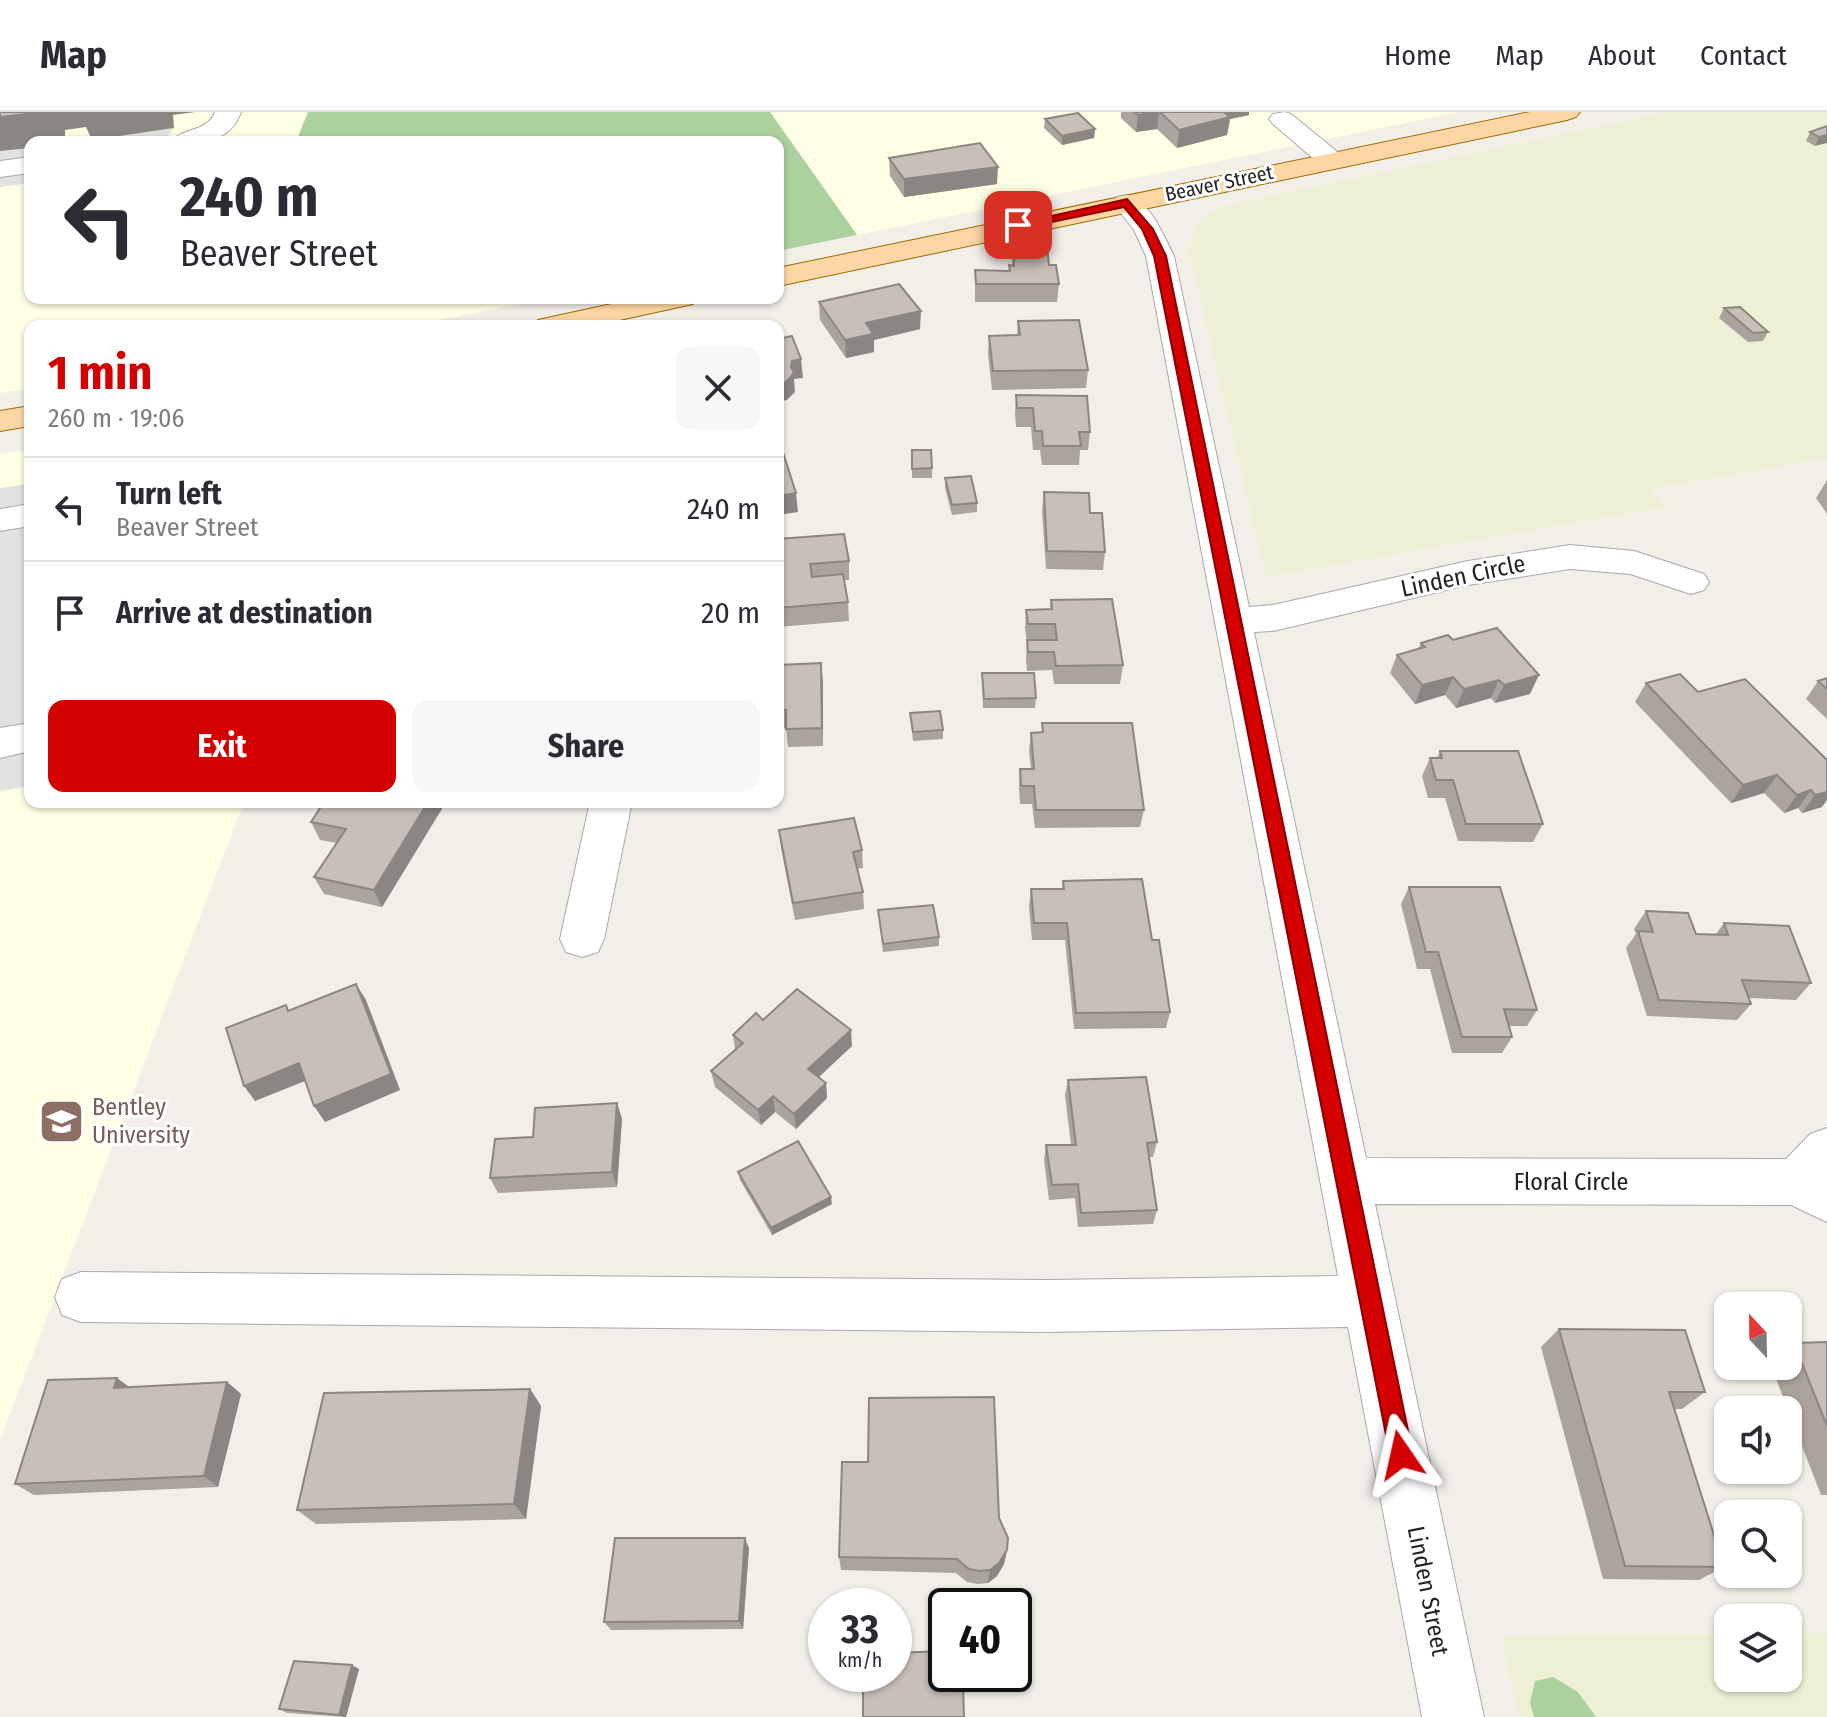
<!DOCTYPE html>
<html lang="en">
<head>
<meta charset="utf-8">
<style>
  body { margin:0; font-family:"Fira Sans Condensed",sans-serif; background:#f7f7f7; color:#2b2b33; height:100vh; display:flex; flex-direction:column; font-size:30px; white-space:nowrap }
  * { box-sizing:border-box; margin:0 }
  p { font-size:26px; color:#7c7c81 }
  .icon { flex:none; width:44px; height:44px; fill:none; stroke:currentColor; stroke-width:2; stroke-linecap:round; stroke-linejoin:round }
  .map { position:relative; flex:1; overflow:hidden }
  .sheet { position:absolute; left:24px; top:208px; width:760px; height:488px; display:flex; flex-direction:column; background:#fff; border-radius:16px; box-shadow:0 2px 6px #0004 }
  .sheet>* { flex:none }
  .banner { position:absolute; left:24px; top:24px; width:760px; height:168px; border-radius:16px; box-shadow:0 2px 6px #0004; background:#fff; color:#2b2b33; overflow:hidden }
  .needle { width:52px; rotate:338deg }
  .buttons { position:absolute; left:1714px; top:1180px; display:grid; gap:16px }
  .buttons a { display:grid; place-items:center; width:88px; height:88px; border-radius:16px; background:#fff; box-shadow:0 2px 6px #0004; font-size:40px }
  .speed { position:absolute; left:808px; top:1476px; display:flex; gap:16px; font-size:40px; font-weight:700; text-align:center }
  .speed>* { display:grid; place-content:center; width:104px; height:104px; border-radius:50%; background:#fff; box-shadow:0 2px 6px #0004; line-height:1 }
  .speed small { font-size:20px; font-weight:400 }
  .speed .limit { border:4px solid #111; border-radius:12px; background:#fff; color:#111 }
  .pin { position:absolute; display:grid; place-items:center; width:68px; height:68px; color:#fff; margin:-34px; border-radius:16px; box-shadow:0 4px 12px #0006 }
  .me { position:absolute; width:88px; margin:-44px; rotate:349deg; stroke-linejoin:round; filter:drop-shadow(0 0 6px #0008) }
  .turn { display:flex; align-items:center; gap:28px; height:168px; padding:0 24px; font-size:36px }
  .turn .icon { width:104px; height:104px; stroke-width:2.5 }
  .turn b { display:block; font-size:56px; line-height:68px }
  .round { display:grid; place-items:center; flex:none; width:84px; height:84px; border-radius:16px; background:#f7f7f7 }
  .summary { display:flex; align-items:center; justify-content:space-between; height:136px; padding:0 24px }
  h1 { font-size:48px; font-weight:700; line-height:60px; color:#d40000 }
  .action { display:flex; gap:16px; margin-top:auto; padding:16px 24px }
  .action a { flex:1; height:92px; border-radius:16px; background:#d40000; color:#fff; font-size:32px; font-weight:700; line-height:92px; text-align:center }
  .action a+a { background:#f7f7f7; color:#2b2b33 }
  ul { padding:0; list-style:none }
  li { display:flex; align-items:center; gap:24px; height:104px; padding:0 24px; border-top:2px solid #e1e1e2 }
  li div { flex:1 }
  li b { display:block; font-size:30px }
  li em { font-style:normal }
  header { display:flex; align-items:center; gap:48px; box-sizing:border-box; height:112px; padding:0 40px; background:#fff; border-bottom:2px solid #e1e1e2 }
  header strong { font-size:38px }
  nav { display:flex; gap:44px; margin-inline-start:auto; font-size:28px }
  .map>svg:first-child { display:block }
  .education { fill:#ffffe5 }
  .farmland { fill:#eef0d5 }
  .forest { fill:#add19e }
  .parking { fill:#e2e2e2 }
  .lines { fill:none; stroke-linecap:round; stroke-linejoin:round }
  .minor-casing { stroke:#a9a9a9; stroke-width:2 }
  .major-casing { stroke:#a06b00; stroke-width:2 }
  .minor { fill:#fff; fill-rule:evenodd }
  .major { fill:#fcd6a4; fill-rule:evenodd }
  .wall { fill:#aba49e }
  .shaded-wall { fill:#8b8681 }
  .building { fill:#c7bfb8; stroke:#8b8681; stroke-width:2 }
  .route { fill:#d40000; stroke:#8a0000; stroke-width:2 }
  .labels { text-anchor:middle; dominant-baseline:central; stroke-width:6; stroke-linejoin:round; paint-order:stroke }
  .far-street-label { font-size:20px; fill:#222; stroke:#fff }
  .street-label { font-size:24px; fill:#222; stroke:#fff }
  .education-label { font-size:24px; fill:#785e54; stroke:#fff; text-anchor:start }
</style>
</head>
<body>
<header>
<strong>Map</strong>
<nav><a>Home</a><a>Map</a><a>About</a><a>Contact</a></nav>
</header>
<div class="map">
<svg width="1827" height="1605" viewBox="0 0 1827 1605">
  <rect width="100%" height="100%" fill="#f2efe9"/>
  <!-- education -->
  <g class="education">
    <path d="M0,0H308L296,30H30V186H550L409,214H30V277L0,281Z"/>
    <path d="M770,0H1460L857,123Z"/>
    <path d="M30,337V690H244L0,1328V342Z"/>
  </g>
  <!-- farmland -->
  <g class="farmland">
    <path d="M1666,0H1827V346L1651,377L1665,395L1266,465L1189,140L1193,118L1198,110L1217,97L1242,90Z"/>
    <path d="M1827,1521V1605H1519L1501,1524L1728,1522V1566H1788V1522Z"/>
  </g>
  <!-- forest -->
  <g class="forest">
    <path d="M308,0H770L857,123L778,139V30H296Z"/>
    <path d="M1553,1565L1578,1580L1596,1605H1534L1530,1591L1535,1569Z"/>
  </g>
  <!-- parking -->
  <g class="parking">
    <path d="M174,16L163,30H76Z"/>
    <path d="M30,36V71L0,75V39Z"/>
    <path d="M30,372V674L0,679V376Z"/>
  </g>
  <g class="lines">
    <defs>
      <g id="minor">
        <path d="M215,0H241C229,33 200,30 171,30C182,15 207,21 215,0Z"/>
        <path d="M1285,0L1291,2L1340,42L1344,48L1340,54H1322L1273,12L1269,7L1273,2Z"/>
        <path d="M30,45V61L0,65V49Z"/>
        <path d="M1127,83C1150,89 1164,124 1174,144L1249,495L1273,493L1468,449L1570,433L1634,439L1704,462L1709,470L1704,478L1691,482L1630,462L1570,457L1468,473L1273,519L1254,520L1366,1046L1786,1047L1810,1022L1827,1016V1110L1791,1093L1375,1092L1484,1605H1422L1348,1215L1047,1220L81,1210L62,1203L55,1185L62,1167L81,1160L1047,1168L1338,1164L1146,144L1134,118L1113,91L1117,85Z"/>
        <path d="M30,392V414L0,419V397Z"/>
        <path d="M30,611V639L0,646V616Z"/>
        <path d="M590,690H632L604,827L598,840L582,845L566,840L560,827Z"/>
      </g>
      <g id="major">
        <path d="M1530,0H1580L1576,5L1567,8L778,174V156Z"/>
        <path d="M639,186H697L693,192L592,214H534L538,208Z"/>
        <path d="M30,294V314L0,319V299Z"/>
      </g>
    </defs>
    <!-- minor casing -->
    <use href="#minor" class="minor-casing"/>
    <!-- major casing -->
    <use href="#major" class="major-casing"/>
    <!-- minor -->
    <use href="#minor" class="minor"/>
    <!-- major -->
    <use href="#major" class="major"/>
  </g>
  <!-- wall -->
  <g class="wall">
    <path d="M1121,0H1249V3L1230,7L1227,23L1177,36L1157,17L1136,20L1121,6Z"/>
    <path d="M1045,7L1095,17L1094,26L1062,33L1044,16Z"/>
    <path d="M1827,14L1815,34L1806,29L1810,20Z"/>
    <path d="M889,46L997,72L904,85L890,64Z"/>
    <path d="M1013,135L1049,153L1059,172L1057,190H975V158L1009,159V153L1012,154Z"/>
    <path d="M819,190L920,217L874,228V240L846,246L820,208Z"/>
    <path d="M1724,196L1768,220L1763,229L1748,230L1719,206Z"/>
    <path d="M1018,209L1088,258L1086,276L992,278L988,242L989,224L1017,223Z"/>
    <path d="M1016,283L1090,320L1088,338H1080L1079,353H1042L1040,338H1033L1031,315H1016L1015,302Z"/>
    <path d="M912,338L932,356V366H912Z"/>
    <path d="M945,366L977,391V400L952,403L945,376Z"/>
    <path d="M1827,368V402L1816,386Z"/>
    <path d="M1044,380L1105,440L1103,458L1046,457L1042,399Z"/>
    <path d="M778,427L849,449V468H844L848,490L849,509L778,515Z"/>
    <path d="M1051,488L1123,553L1120,572H1054L1052,558L1027,559L1026,547L1027,530L1025,516L1026,498L1050,497Z"/>
    <path d="M1453,528L1530,582L1495,591L1491,586L1456,596L1445,583L1415,592L1390,561L1397,543L1418,537L1421,531Z"/>
    <path d="M821,551L823,634L788,635L786,616H778V553Z"/>
    <path d="M982,561L1036,586L1035,596H983Z"/>
    <path d="M1827,566V607L1806,587L1818,569Z"/>
    <path d="M1745,567L1822,695L1802,701L1798,696L1784,701L1764,681L1731,691L1635,590L1646,571L1698,580Z"/>
    <path d="M910,601L943,618V627L913,629Z"/>
    <path d="M1042,611L1144,698L1140,715L1035,716L1032,692H1020L1019,675L1020,657H1031L1029,639L1031,621L1042,620Z"/>
    <path d="M1440,639L1543,712L1533,730L1458,729L1445,686H1428L1422,664L1430,646H1437Z"/>
    <path d="M362,690H446L382,795L324,782L314,765L337,731L320,728L311,710Z"/>
    <path d="M779,718L862,738L863,756L857,757L863,780L864,797L795,808L781,736Z"/>
    <path d="M1063,769L1152,828L1170,900L1166,916L1074,917L1065,828H1032L1029,795L1031,777H1062Z"/>
    <path d="M1409,775L1537,898L1527,914H1509L1512,925L1502,941H1452L1430,857H1417L1401,792Z"/>
    <path d="M878,798L939,825V834L883,840Z"/>
    <path d="M1646,799L1696,822L1715,823L1724,811L1811,871L1796,888L1749,886L1751,892L1737,908L1647,904L1626,836L1636,822L1634,817Z"/>
    <path d="M763,908L852,934L819,965L826,971L827,986L796,1017L775,1000L761,1013L715,975L711,959L735,938L733,923Z"/>
    <path d="M1068,968L1157,1030L1153,1045H1149L1157,1098L1153,1112L1078,1115L1075,1086L1049,1088L1044,1048L1046,1033H1071L1065,983Z"/>
    <path d="M617,991L622,1007L617,1075L498,1081L490,1066L533,1025Z"/>
    <path d="M738,1060L832,1092L772,1123L740,1068Z"/>
    <path d="M1559,1217L1705,1280L1682,1297H1674L1724,1455L1699,1468L1603,1467L1541,1235Z"/>
    <path d="M1827,1230V1383H1821L1771,1254H1788V1235L1794,1231Z"/>
    <path d="M117,1266L129,1275L227,1270L241,1282L218,1375L34,1383L15,1372Z"/>
    <path d="M530,1277L541,1294L526,1407L316,1412L297,1398Z"/>
    <path d="M999,1406L1007,1438L1004,1452L997,1464L988,1471L978,1472L967,1470L956,1461L841,1458L839,1445Z"/>
    <path d="M749,1436L743,1517L611,1518L604,1510Z"/>
    <path d="M359,1557L346,1605L287,1601L279,1597Z"/>
  </g>
  <!-- shaded-wall -->
  <g class="shaded-wall">
    <path d="M46,0H195L173,3L174,16L92,28L86,15L65,18V30H30V36L0,39V5Z"/>
    <path d="M1155,0H1159L1157,17L1136,20L1138,3Z"/>
    <path d="M1215,0H1249V3L1230,7L1227,23L1177,36L1179,18Z"/>
    <path d="M1095,17L1094,26L1062,33V24Z"/>
    <path d="M1827,23V31L1815,34L1819,25Z"/>
    <path d="M998,55L997,72L904,85V67Z"/>
    <path d="M921,199L920,217L874,228V240L846,246L845,228L866,211Z"/>
    <path d="M801,247L803,266L794,267L795,280L787,288L778,290V272L791,255L792,249Z"/>
    <path d="M796,381L798,400L778,403V384Z"/>
    <path d="M821,551L823,570V634L822,616Z"/>
    <path d="M1539,563L1530,582L1495,591L1504,573Z"/>
    <path d="M1453,565L1445,583L1415,592L1422,573Z"/>
    <path d="M1499,568L1491,586L1456,596L1464,577Z"/>
    <path d="M1777,663L1764,681L1731,691L1743,673Z"/>
    <path d="M1827,677V688L1822,695L1802,701L1815,683Z"/>
    <path d="M1811,678L1798,696L1784,701L1797,683Z"/>
    <path d="M428,690H446L382,795L374,778Z"/>
    <path d="M356,872L366,888L400,978L325,1010L314,994Z"/>
    <path d="M851,918L852,934L810,973L808,957Z"/>
    <path d="M299,951L310,967L255,989L244,974Z"/>
    <path d="M826,971L827,986L796,1017L794,1002Z"/>
    <path d="M773,984L775,1000L761,1013L758,998Z"/>
    <path d="M617,991L622,1007L617,1075L612,1060Z"/>
    <path d="M831,1085L832,1092L772,1123L771,1116Z"/>
    <path d="M117,1266L133,1278L114,1276Z"/>
    <path d="M227,1270L241,1282L218,1375L204,1364Z"/>
    <path d="M530,1277L541,1294L526,1407L514,1392Z"/>
    <path d="M745,1426L749,1436L743,1517L739,1509Z"/>
    <path d="M1007,1438L1004,1452L997,1464L988,1471L990,1458Z"/>
    <path d="M352,1553L359,1557L346,1605H344L339,1603Z"/>
  </g>
  <!-- building -->
  <g class="building">
    <path d="M0,0H46L0,5Z"/>
    <path d="M1134,0H1155L1138,3Z"/>
    <path d="M1160,0H1224L1230,5L1179,18Z"/>
    <path d="M1078,1L1095,17L1062,24L1045,7Z"/>
    <path d="M1827,14V23L1819,25L1810,20Z"/>
    <path d="M980,31L998,55L904,67L889,46Z"/>
    <path d="M1013,135H1047L1049,153H1056L1059,172H976L975,158L1010,159L1009,153L1014,154Z"/>
    <path d="M899,172L921,199L866,211L873,222L845,228L819,190Z"/>
    <path d="M1740,195L1768,220L1753,221L1724,196Z"/>
    <path d="M1079,208L1088,258L993,259L989,224L1020,223L1018,209Z"/>
    <path d="M792,224L801,247L792,249L791,255L794,261L786,270L778,272V227Z"/>
    <path d="M1016,283L1087,284L1090,320H1079L1081,334H1043L1042,319H1035L1033,296H1017Z"/>
    <path d="M778,325L796,381L778,384Z"/>
    <path d="M912,338H931L932,356L912,357Z"/>
    <path d="M971,364L977,391L952,393L945,366Z"/>
    <path d="M1044,380L1089,381L1090,401H1102L1105,440L1047,439Z"/>
    <path d="M844,422L849,449L810,452L812,465L843,462L848,490L778,496V427Z"/>
    <path d="M1112,487L1123,553L1056,554L1054,540H1028L1027,528H1057L1055,512H1028L1026,498L1052,497L1051,488Z"/>
    <path d="M1497,516L1539,563L1504,573L1499,568L1464,577L1453,565L1422,573L1397,543L1425,535L1421,531L1448,523L1453,528Z"/>
    <path d="M821,551L822,616L786,617V598H778V553Z"/>
    <path d="M982,561H1034L1036,586L984,587Z"/>
    <path d="M1680,562L1698,580L1745,567L1827,648V680L1815,683L1811,678L1797,683L1777,663L1743,673L1646,571Z"/>
    <path d="M1827,566V577L1818,569Z"/>
    <path d="M940,599L943,618L913,620L910,601Z"/>
    <path d="M1042,611H1132L1144,698H1036L1034,674H1021L1020,657H1034L1031,621L1043,620Z"/>
    <path d="M1440,639H1518L1543,712H1466L1453,668H1436L1430,646H1442Z"/>
    <path d="M324,690H354L361,691L362,690H428L374,778L314,765L346,717L311,710Z"/>
    <path d="M854,706L862,738L853,740L863,780L793,791L779,718Z"/>
    <path d="M1142,767L1152,828H1159L1170,900L1076,901L1067,811H1034L1031,777H1064L1063,769Z"/>
    <path d="M1409,775H1500L1537,898L1504,897L1512,925H1462L1438,840H1426Z"/>
    <path d="M933,793L939,825L883,832L878,798Z"/>
    <path d="M1646,799L1688,801L1696,822L1728,823L1724,811L1789,814L1811,871L1742,868L1751,892L1659,888L1638,819L1653,820Z"/>
    <path d="M356,872L391,962L314,994L299,951L244,974L226,916L286,893L288,899Z"/>
    <path d="M797,877L851,918L808,957L826,971L794,1002L773,984L758,998L711,959L743,931L733,923L756,901L763,908Z"/>
    <path d="M1146,965L1157,1030L1147,1031L1157,1098L1081,1101L1078,1072L1052,1073L1046,1033H1076L1068,968Z"/>
    <path d="M617,991L612,1060L490,1066L495,1027L533,1025L535,996Z"/>
    <path d="M798,1029L831,1085L771,1116L738,1060Z"/>
    <path d="M1559,1217L1685,1218L1705,1280H1669L1724,1455L1625,1454Z"/>
    <path d="M1827,1230V1314L1794,1231Z"/>
    <path d="M117,1266L114,1276L227,1270L204,1364L15,1372L48,1268Z"/>
    <path d="M530,1277L514,1392L297,1398L324,1281Z"/>
    <path d="M994,1285L999,1406L1008,1426L1007,1438L999,1451L990,1458L980,1459L969,1457L957,1447L839,1445L842,1350H868L869,1286Z"/>
    <path d="M615,1426H745L739,1509L604,1510Z"/>
    <path d="M943,1539V1574L963,1573L964,1605H863V1562H894V1541Z"/>
    <path d="M294,1549L352,1553L339,1603L279,1597Z"/>
  </g>
  <!-- route -->
  <path class="route" d="M1127,87L1153,117L1166,144L1413,1343L1410,1351L1401,1355L1393,1351L1390,1343L1154,144L1142,117L1124,95L1018,117L1012,113Z"/>
  <!-- icons -->
  <defs>
    <symbol id="university-square" viewBox="-11 -11 22 22"><rect x="-9" y="-9" width="18" height="18" rx="4" fill="#8d6e63" stroke="#fff"/><path d="M0-5L7-2L0 1L-7-2ZM-4 1L0 2.5L4 1V4Q0 6-4 4Z" fill="#fff"/></symbol>
  </defs>
  <g fill-rule="evenodd">
    <use href="#university-square" x="36" y="984" width="51" height="51"/>
  </g>
  <g class="labels">
    <!-- far-street labels -->
    <g class="far-street-label">
      <text transform="translate(1219 71) rotate(-12)">Beaver Street</text>
    </g>
    <!-- street labels -->
    <g class="street-label">
      <text transform="translate(1463 464) rotate(-12)">Linden Circle</text>
      <text x="1571" y="1070">Floral Circle</text>
      <text transform="translate(1428 1479) rotate(79)">Linden Street</text>
    </g>
    <!-- education labels -->
    <g class="education-label">
      <text x="92" y="995">Bentley<tspan x="92" dy="28">University</tspan></text>
    </g>
  </g>
</svg>
<div class="buttons">
<a><svg class="needle" viewBox="-14 -14 28 28"><path d="M0-13l5 13h-10z" fill="#e53935"/><path d="M0 13l5-13h-10z" fill="#7c7c81"/></svg></a>
<a><svg class="icon" aria-label="sound" viewBox="0 0 24 24"><path d="M4 9h4l5-4v14l-5-4H4zM17 9q2 3 0 6"/></svg></a>
<a><svg class="icon" aria-label="search" viewBox="0 0 24 24"><circle cx="10" cy="10" r="6"/><path d="M15 15l6 6"/></svg></a>
<a><svg class="icon" aria-label="layers" viewBox="0 0 24 24"><path d="M12 4l9 5-9 5-9-5zM3 14l9 5 9-5"/></svg></a>
</div>
<div class="speed"><div>33<small>km/h</small></div><div class="limit">40</div></div>
<div class="pin" style="left:1018px;top:113px;background:#d93025"><svg class="icon" aria-label="arrive" viewBox="0 0 24 24"><path d="M6 21V4h12l-3 4 3 4H6"/></svg></div>
<svg class="me" style="left:1401px;top:1343px" viewBox="-20 -20 40 40"><path d="M0-17L14 15 0 8-14 15z" fill="#d40000" stroke="#fff" stroke-width="4"/></svg>
<div class="banner">
<div class="turn"><svg class="icon" aria-label="left" viewBox="0 0 24 24"><path d="M17 20v-9H6M10 6l-5 5 5 5"/></svg><div><b>240 m</b>Beaver Street</div></div>
</div>
<section class="sheet">
<div class="summary"><div><h1>1 min</h1><p>260 m · 19:06</p></div><a class="round"><svg class="icon" aria-label="close" viewBox="0 0 24 24"><path d="M6 6l12 12M18 6L6 18"/></svg></a></div>
<ul>
<li><svg class="icon" aria-label="left" viewBox="0 0 24 24"><path d="M17 20v-9H6M10 6l-5 5 5 5"/></svg><div><b>Turn left</b><p>Beaver Street</p></div><em>240 m</em></li>
<li><svg class="icon" aria-label="arrive" viewBox="0 0 24 24"><path d="M6 21V4h12l-3 4 3 4H6"/></svg><div><b>Arrive at destination</b></div><em>20 m</em></li>
</ul>
<div class="action"><a>Exit</a><a>Share</a></div>
</section>
</div>
</body>
</html>
